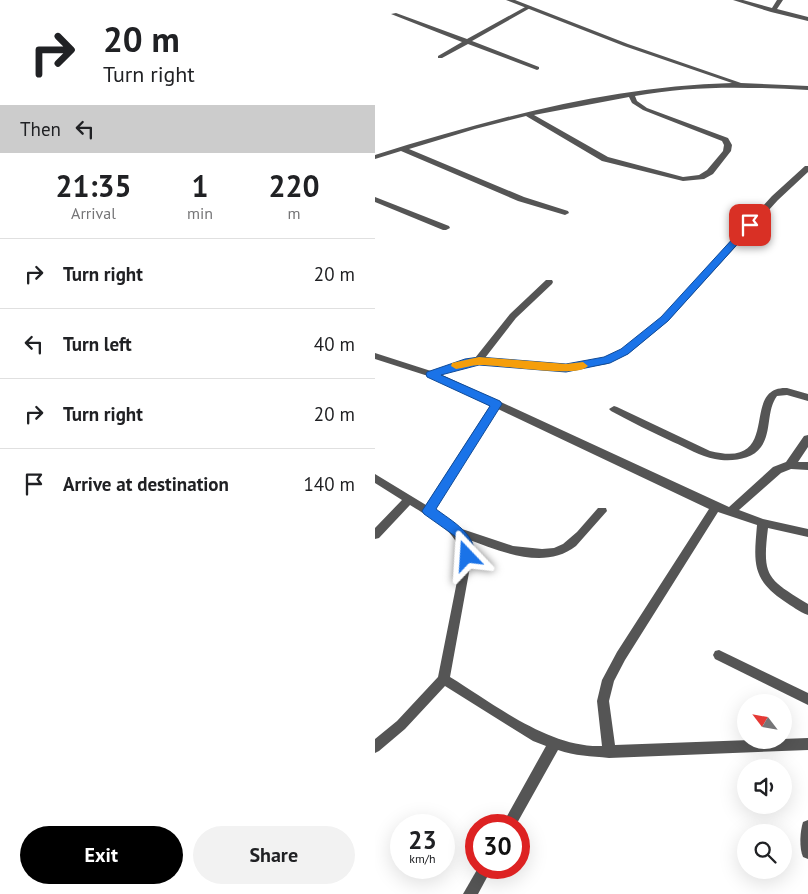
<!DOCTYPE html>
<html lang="en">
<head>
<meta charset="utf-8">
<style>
  body { margin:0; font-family:"PT Sans",sans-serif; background:#f2f2f2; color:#202124; height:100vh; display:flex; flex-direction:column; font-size:19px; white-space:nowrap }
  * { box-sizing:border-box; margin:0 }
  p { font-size:16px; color:#757577 }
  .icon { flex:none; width:28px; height:28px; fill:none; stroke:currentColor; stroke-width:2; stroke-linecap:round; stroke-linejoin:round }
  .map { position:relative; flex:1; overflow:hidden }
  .details { display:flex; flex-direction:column; background:#fff; width:375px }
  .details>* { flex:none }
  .guide { background:#fff; color:#202124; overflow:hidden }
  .needle { width:32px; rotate:301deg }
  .fabs { position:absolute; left:362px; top:694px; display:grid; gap:10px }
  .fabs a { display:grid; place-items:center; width:55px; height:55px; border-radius:50%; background:#fff; box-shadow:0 5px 20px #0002; font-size:25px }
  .speed { position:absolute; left:15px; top:814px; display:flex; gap:10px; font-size:25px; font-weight:700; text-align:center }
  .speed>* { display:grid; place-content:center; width:65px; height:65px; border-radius:50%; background:#fff; box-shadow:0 5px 20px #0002; line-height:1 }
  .speed small { font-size:12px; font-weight:400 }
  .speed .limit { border:8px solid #d22; background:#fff; color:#111 }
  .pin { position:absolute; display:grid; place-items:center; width:42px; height:42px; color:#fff; margin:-21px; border-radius:10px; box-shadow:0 2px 8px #0006 }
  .me { position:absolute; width:55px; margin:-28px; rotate:340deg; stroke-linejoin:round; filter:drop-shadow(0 0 4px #0008) }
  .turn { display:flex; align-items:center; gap:18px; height:105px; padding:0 20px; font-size:22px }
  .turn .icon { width:65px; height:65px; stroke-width:2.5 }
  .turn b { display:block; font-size:35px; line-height:42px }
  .then { display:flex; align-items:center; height:48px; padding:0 20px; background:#0003; gap:10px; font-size:19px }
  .eta { display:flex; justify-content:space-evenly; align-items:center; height:85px; text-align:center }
  .eta b { font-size:30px; font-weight:700; line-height:35px }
  .primary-button { display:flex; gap:10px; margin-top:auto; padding:10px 20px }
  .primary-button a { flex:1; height:58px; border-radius:30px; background:#000; color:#fff; font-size:20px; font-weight:700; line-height:58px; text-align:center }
  .primary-button a+a { background:#f2f2f2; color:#202124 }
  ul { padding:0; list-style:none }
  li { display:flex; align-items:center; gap:15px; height:70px; padding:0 20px; border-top:1px solid #e0e0e0 }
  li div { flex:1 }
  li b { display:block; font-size:19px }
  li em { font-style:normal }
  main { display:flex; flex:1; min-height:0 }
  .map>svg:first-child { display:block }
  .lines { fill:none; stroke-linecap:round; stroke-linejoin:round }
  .service { fill:#555; fill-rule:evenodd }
  .minor { fill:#555; fill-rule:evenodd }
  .route { fill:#1a73e8; stroke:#114b97 }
  .slow { fill:#f59e0b }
</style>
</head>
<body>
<main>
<section class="details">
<div class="guide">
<div class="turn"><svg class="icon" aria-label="right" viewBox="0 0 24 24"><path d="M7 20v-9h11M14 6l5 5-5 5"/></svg><div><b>20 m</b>Turn right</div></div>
<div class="then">Then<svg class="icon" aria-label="left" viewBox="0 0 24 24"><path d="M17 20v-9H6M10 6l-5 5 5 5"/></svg></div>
</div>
<div class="eta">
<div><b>21:35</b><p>Arrival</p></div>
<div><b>1</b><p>min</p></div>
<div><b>220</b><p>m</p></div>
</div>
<ul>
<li><svg class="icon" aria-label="right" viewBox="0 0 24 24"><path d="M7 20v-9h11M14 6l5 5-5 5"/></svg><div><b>Turn right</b></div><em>20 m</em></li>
<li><svg class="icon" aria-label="left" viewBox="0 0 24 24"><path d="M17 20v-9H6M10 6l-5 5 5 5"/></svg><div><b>Turn left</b></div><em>40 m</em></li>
<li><svg class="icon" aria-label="right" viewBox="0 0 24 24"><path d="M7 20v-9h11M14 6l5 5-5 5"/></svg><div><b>Turn right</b></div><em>20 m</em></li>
<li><svg class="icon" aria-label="arrive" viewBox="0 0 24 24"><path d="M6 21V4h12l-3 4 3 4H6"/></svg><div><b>Arrive at destination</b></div><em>140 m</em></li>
</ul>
<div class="primary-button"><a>Exit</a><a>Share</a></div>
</section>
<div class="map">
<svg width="433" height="894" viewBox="0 0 433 894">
  <rect width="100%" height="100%" fill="#fff"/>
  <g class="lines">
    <!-- service -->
    <path class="service" d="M152,6L157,7L97,41L164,67V69L162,70L93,44L67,58H63V56L87,42L16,14L21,13L92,39Z"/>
    <!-- minor -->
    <g class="minor">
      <path d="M131,0H140L253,44L366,83L433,86V90C375,87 317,85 260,96L262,101L272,108L353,138L357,145L356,151L338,174L329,179L308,181L227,161L151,116L100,129L34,149L149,197L193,211L194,213L190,215L143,201L26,151L0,159V155C116,119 235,86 357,83L249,46ZM254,97L257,103L268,110L347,141L349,145L348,151L332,170L324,175L308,177L233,157L159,115Z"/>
      <path d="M358,0H368L397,8L402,0H408L402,9L433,17V21L396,12Z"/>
      <path d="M430,166H433V172L403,200L293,321L253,354L232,364L191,371L103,364L91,366L65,374L354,507L398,467L411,462L429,436L433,435V447L423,462H433V470L416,469L406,473L364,510L388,519L433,529V537L393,528C387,577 392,579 433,604V615C424,612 417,606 409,601C376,579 379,561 382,525L343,512L250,660L239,681L234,701L240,745L433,738V750L234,758C216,756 200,756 183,750L141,825H127L171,746L158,741L70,686L30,729L4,751L0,753V739L22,721L63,677L87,556C80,529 57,519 35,505L4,538L0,539V528L27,500L0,483V474L51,505L115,406L53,376L0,359V353L56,371L100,358L135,314L171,280H177L178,282L177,284L141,318L110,358L191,365L230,358L247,350L287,317L397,196ZM123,409L334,509L242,652L227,680L222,701L227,746C174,748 119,704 75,677L97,556L92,539C125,551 169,571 201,546L232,511L231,508H223L202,532L188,544L179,548L167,549L138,546L84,528L59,510Z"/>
      <path d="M0,197L74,226L75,228L71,230H68L0,202Z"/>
      <path d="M412,388L433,394V401L412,395L402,396C391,411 397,432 386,447C377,460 355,462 340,459C325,456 312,448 298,442C277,432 256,422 236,411L234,409L239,406L242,407L335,451C410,470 363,386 412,388Z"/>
      <path d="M344,650L433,693V705L340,659L338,655L340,651Z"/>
      <path d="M433,820V859L428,857C424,848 425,831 428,822Z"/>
      <path d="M103,868H117L103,894H88Z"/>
    </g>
  </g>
  <!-- route -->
  <path class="route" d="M375,222L378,223V227L293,321L253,354L235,363L191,372L104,365L66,375L125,401L127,404L61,509C75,520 107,537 97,559H88L84,543L80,536L49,514L47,511L115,406L52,377L51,374L52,372L90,359L104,357L191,364L229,357L246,349L286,317L372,223Z"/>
  <!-- slow -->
  <path class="slow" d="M104,357L191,364L208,362L213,366C202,379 124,364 104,365C97,365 89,368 81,369L76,366L77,363Z"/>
</svg>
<div class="fabs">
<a><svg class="needle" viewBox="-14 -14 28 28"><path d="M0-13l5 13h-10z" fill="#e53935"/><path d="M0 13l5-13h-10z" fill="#757577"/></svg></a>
<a><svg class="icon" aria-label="sound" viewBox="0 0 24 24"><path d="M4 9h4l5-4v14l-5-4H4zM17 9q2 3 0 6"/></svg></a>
<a><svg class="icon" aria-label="search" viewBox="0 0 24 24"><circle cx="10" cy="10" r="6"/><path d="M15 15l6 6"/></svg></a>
</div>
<div class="speed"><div>23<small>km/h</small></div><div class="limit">30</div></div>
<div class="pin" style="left:375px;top:225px;background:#d93025"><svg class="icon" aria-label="arrive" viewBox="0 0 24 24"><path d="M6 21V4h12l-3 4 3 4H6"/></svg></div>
<svg class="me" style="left:92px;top:556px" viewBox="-20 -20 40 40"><path d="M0-17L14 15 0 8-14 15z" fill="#1a73e8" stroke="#fff" stroke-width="4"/></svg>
</div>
</main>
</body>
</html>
